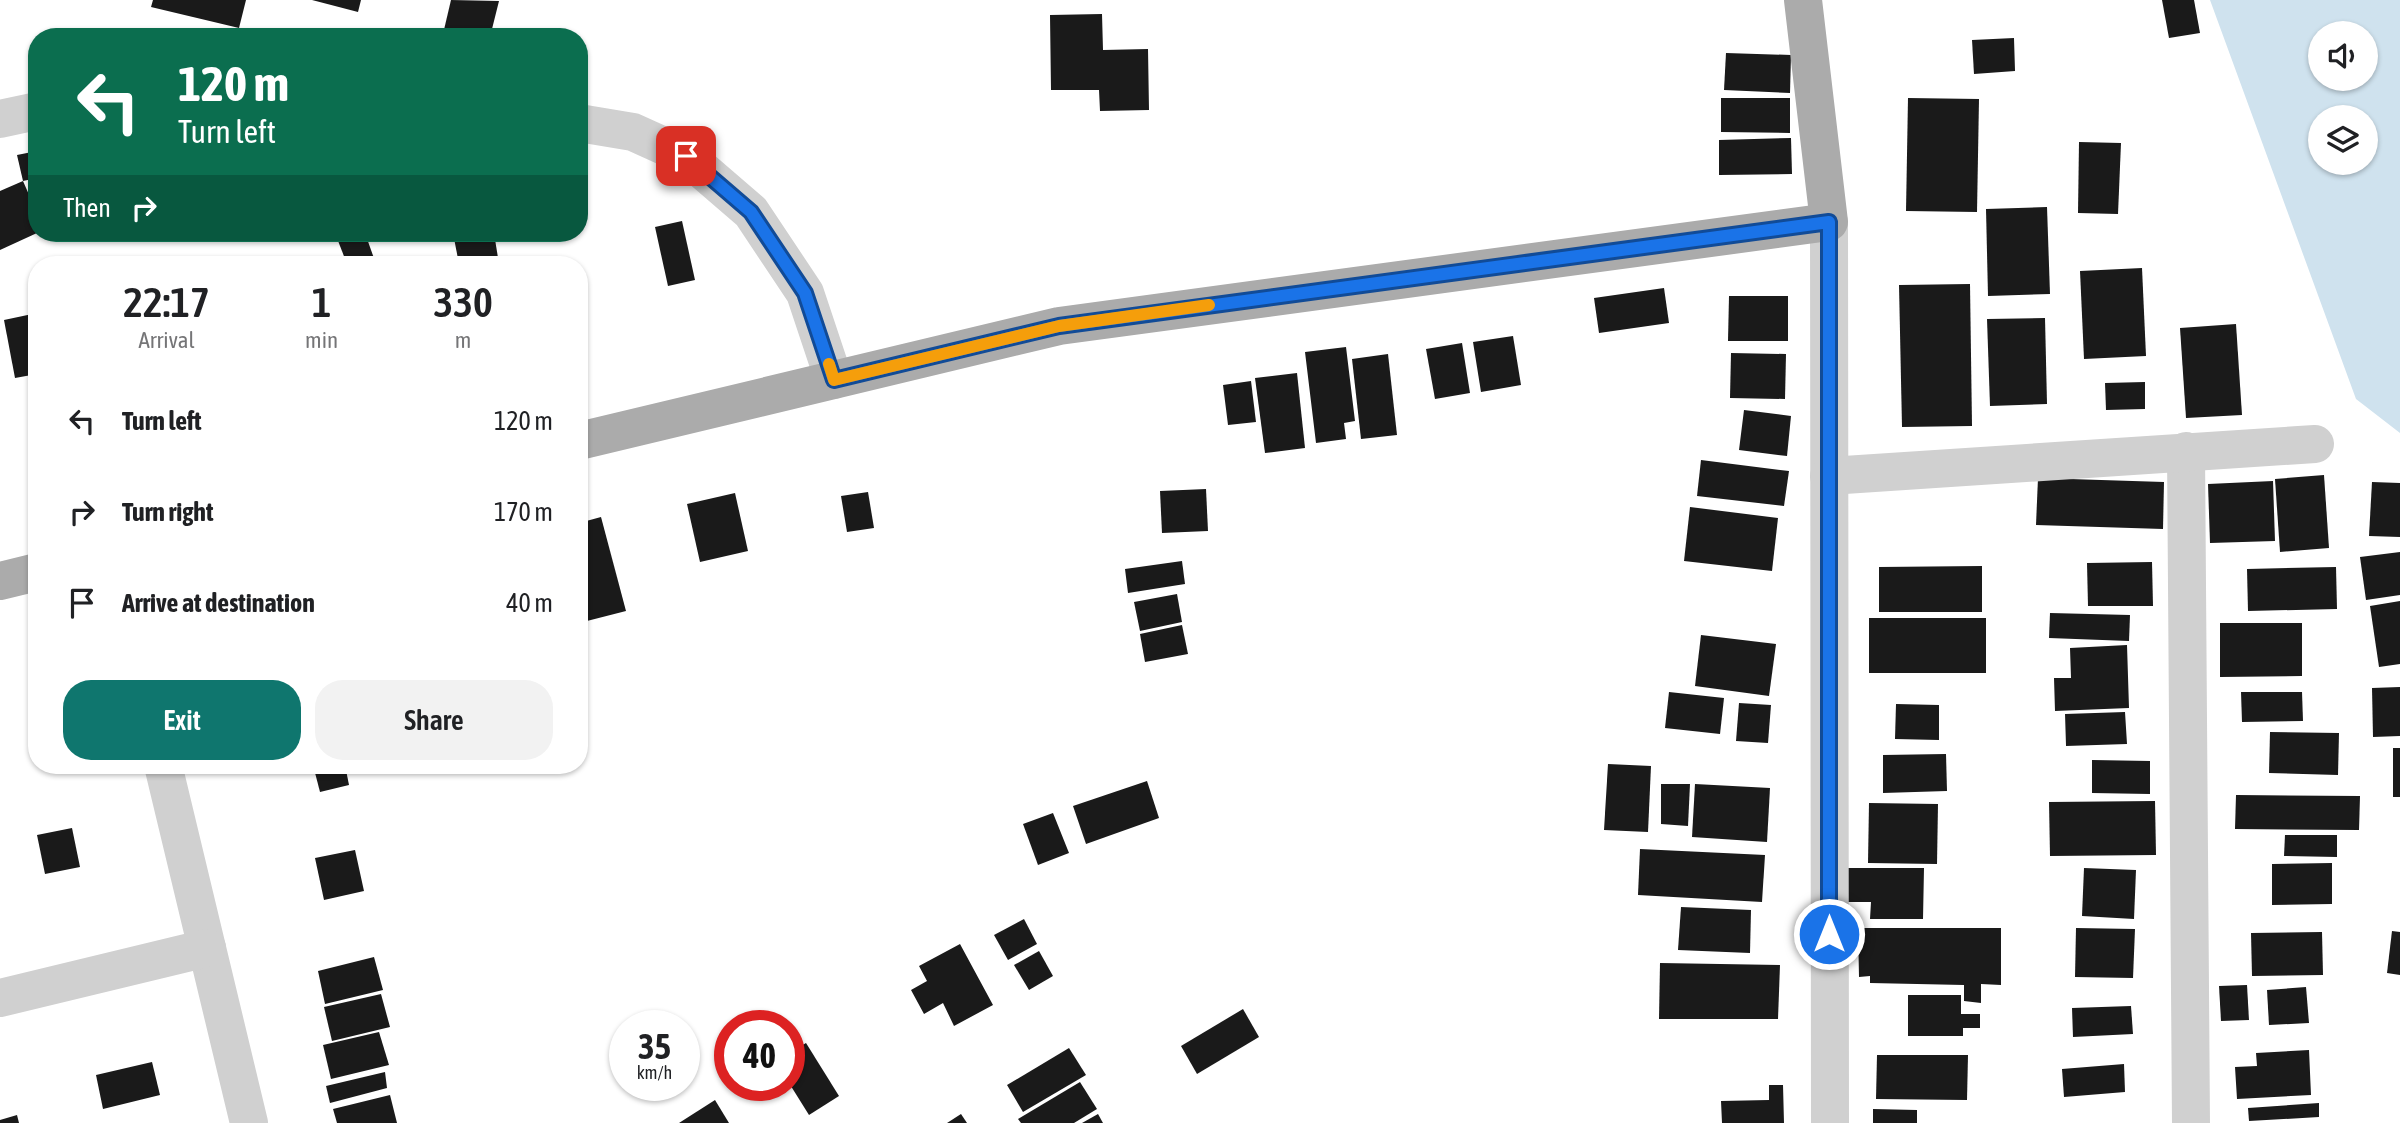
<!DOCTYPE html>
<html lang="en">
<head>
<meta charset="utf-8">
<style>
  body { margin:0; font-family:"Asap Condensed",sans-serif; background:#f2f2f2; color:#202124; height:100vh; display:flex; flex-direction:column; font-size:26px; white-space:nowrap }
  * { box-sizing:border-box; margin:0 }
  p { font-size:23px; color:#757577 }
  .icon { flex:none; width:38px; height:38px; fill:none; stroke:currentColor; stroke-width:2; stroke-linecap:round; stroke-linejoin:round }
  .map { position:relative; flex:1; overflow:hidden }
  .sheet { position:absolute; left:28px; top:256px; width:560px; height:518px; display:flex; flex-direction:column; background:#fff; border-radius:28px; box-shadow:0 2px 5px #0004 }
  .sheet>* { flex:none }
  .guide { position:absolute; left:28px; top:28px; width:560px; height:214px; border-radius:28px; box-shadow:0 2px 5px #0004; background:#0b6e4f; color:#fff; overflow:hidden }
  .tools { position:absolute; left:2308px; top:21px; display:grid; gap:14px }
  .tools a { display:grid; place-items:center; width:70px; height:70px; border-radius:50%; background:#fff; box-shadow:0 2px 5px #0004; font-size:35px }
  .speed { position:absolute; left:609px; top:1010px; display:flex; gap:14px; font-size:35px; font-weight:700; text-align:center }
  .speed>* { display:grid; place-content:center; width:91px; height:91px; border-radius:50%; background:#fff; box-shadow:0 2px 5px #0004; line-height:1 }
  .speed small { font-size:18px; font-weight:400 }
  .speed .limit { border:10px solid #d22; background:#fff; color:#111 }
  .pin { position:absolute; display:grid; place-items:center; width:60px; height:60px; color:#fff; margin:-30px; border-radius:14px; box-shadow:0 4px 10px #0006 }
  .me { position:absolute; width:77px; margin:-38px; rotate:0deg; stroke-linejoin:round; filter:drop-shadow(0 0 5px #0008) }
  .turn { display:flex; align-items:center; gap:24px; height:147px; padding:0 35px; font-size:32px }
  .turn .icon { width:91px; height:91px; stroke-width:2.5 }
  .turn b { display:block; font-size:49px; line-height:60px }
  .then { display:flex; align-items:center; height:66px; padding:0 35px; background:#0003; gap:14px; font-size:26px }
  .eta { display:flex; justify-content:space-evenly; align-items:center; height:119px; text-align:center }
  .eta b { font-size:42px; font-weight:600; line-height:49px }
  .action { display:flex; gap:14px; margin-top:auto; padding:14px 35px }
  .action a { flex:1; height:80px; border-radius:28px; background:#0f766e; color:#fff; font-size:28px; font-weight:600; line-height:80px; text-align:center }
  .action a+a { background:#f2f2f2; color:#202124 }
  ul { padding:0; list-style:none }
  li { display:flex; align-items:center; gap:21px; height:91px; padding:0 35px }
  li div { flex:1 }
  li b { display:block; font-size:26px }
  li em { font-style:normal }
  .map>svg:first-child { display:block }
  .water { fill:#cfe2ee; fill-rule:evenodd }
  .building { fill:#1a1a1a }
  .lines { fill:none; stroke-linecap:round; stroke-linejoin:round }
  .minor { stroke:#d0d0d0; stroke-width:38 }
  .major { stroke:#ababab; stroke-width:38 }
  .route-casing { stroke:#114b97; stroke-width:18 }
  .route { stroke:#1a73e8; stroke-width:12 }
  .slow { stroke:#f59e0b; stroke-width:12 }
</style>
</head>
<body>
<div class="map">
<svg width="2400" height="1123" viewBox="0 0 2400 1123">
  <rect width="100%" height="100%" fill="#fff"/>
  <!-- water -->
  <path class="water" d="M2210,0H2400V433L2356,399ZM2320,33H2366V79H2320ZM2320,117H2366V163H2320Z"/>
  <!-- building -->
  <g class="building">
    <path d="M153,0H246L239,28L151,7Z"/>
    <path d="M312,0H361L358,12Z"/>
    <path d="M451,0L499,1L490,37H453L443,34Z"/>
    <path d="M2162,0H2194L2200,33L2169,38Z"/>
    <path d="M1102,14L1103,50L1148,49L1149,110L1100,111L1099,90H1051L1050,15Z"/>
    <path d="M2014,38L2015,71L1974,74L1972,40Z"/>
    <path d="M1726,53L1791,55L1790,93L1724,90Z"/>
    <path d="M1721,98H1790V133L1721,132Z"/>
    <path d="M1908,98L1979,99L1977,212L1906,211Z"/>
    <path d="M1791,138L1792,174L1719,175V140Z"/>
    <path d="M2079,142L2121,143L2118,214L2078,213Z"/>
    <path d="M37,151V178L23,181L17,155Z"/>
    <path d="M23,181L37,213V233L0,250V191Z"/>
    <path d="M2047,207L2050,294L1988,296L1986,209Z"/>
    <path d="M682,221L695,280L668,286L655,227Z"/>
    <path d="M335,233H365L376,264H347Z"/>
    <path d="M453,233H494L499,264H459Z"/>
    <path d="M2142,268L2146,356L2084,359L2080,271Z"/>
    <path d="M1970,284L1972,426L1902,427L1899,285Z"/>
    <path d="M1664,288L1669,323L1599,333L1594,298Z"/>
    <path d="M1729,296H1788V341H1728Z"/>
    <path d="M37,313V374L15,378L4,320Z"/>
    <path d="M2045,318L2047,404L1990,406L1987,319Z"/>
    <path d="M2236,324L2242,415L2186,418L2180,328Z"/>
    <path d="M1513,336L1521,385L1481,392L1473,342Z"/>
    <path d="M1462,343L1470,393L1435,399L1426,349Z"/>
    <path d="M1346,347L1355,421L1344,423L1346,439L1316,443L1305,352Z"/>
    <path d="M1731,353L1786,354L1785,399L1730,398Z"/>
    <path d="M1388,354L1397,435L1361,439L1352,359Z"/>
    <path d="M1297,373L1305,448L1265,453L1255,378Z"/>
    <path d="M1251,381L1256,422L1228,425L1223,385Z"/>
    <path d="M2145,382V409L2106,410L2105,383Z"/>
    <path d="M1744,410L1791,416L1787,456L1739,450Z"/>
    <path d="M1701,460L1789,471L1784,506L1697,496Z"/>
    <path d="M2324,475L2329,548L2280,552L2275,479Z"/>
    <path d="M2038,478L2164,482L2163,529L2036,525Z"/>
    <path d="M2273,481L2275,541L2210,543L2208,484Z"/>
    <path d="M2372,482L2400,483V537L2369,536Z"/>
    <path d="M1206,489L1208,531L1162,533L1160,491Z"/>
    <path d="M868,492L874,528L847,532L841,496Z"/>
    <path d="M735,493L748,551L700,562L687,504Z"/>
    <path d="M1690,507L1778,518L1772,571L1684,561Z"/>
    <path d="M601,517L626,611L583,622L579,609V523Z"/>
    <path d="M2400,552V595L2366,600L2360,557Z"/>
    <path d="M1182,561L1185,584L1128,593L1125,569Z"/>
    <path d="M2152,562L2153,606H2088L2087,563Z"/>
    <path d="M1982,566V612H1879V567Z"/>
    <path d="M2336,567L2337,609L2248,611L2247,569Z"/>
    <path d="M1177,594L1182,622L1140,631L1134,602Z"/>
    <path d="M2400,601V664L2379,667L2370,606Z"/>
    <path d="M2050,613L2130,615L2129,641L2049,638Z"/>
    <rect x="1869" y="618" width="117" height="55"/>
    <path d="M2220,623H2302V676L2220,677Z"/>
    <path d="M1182,625L1188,654L1145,662L1140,634Z"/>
    <path d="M1701,635L1776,644L1769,696L1695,686Z"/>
    <path d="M2127,645L2129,708L2055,711L2054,678H2071L2070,648Z"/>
    <path d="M2400,687V736L2373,737L2372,688Z"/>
    <path d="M1669,692L1724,698L1720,734L1665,728Z"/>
    <path d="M2241,692H2302L2303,721L2242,722Z"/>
    <path d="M1739,703L1771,705L1768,743L1736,741Z"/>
    <path d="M1896,704L1939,705V740L1895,739Z"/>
    <path d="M2125,712L2127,744L2066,746L2065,714Z"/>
    <path d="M2270,732L2339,733L2338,775L2269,773Z"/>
    <rect x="2393" y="748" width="7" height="49"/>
    <path d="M1946,754L1947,791L1883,793V755Z"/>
    <path d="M2092,760L2150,761V794L2092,793Z"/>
    <path d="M1608,764L1651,766L1648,832L1604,830Z"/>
    <path d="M313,765H345L349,785L320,792Z"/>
    <path d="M1147,781L1159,818L1086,844L1073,806Z"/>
    <path d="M1661,784H1690L1688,826L1661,824Z"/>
    <path d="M1695,784L1770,788L1767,842L1692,837Z"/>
    <path d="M2236,795L2360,796L2359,830L2235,829Z"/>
    <path d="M2155,801L2156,855L2050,856L2049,802Z"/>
    <path d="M1869,803L1938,804L1937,864L1868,863Z"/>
    <path d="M1053,813L1069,853L1038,865L1023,824Z"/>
    <path d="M72,828L80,867L45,874L37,835Z"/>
    <path d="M2285,835H2337V857L2284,856Z"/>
    <path d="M1640,849L1765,855L1762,902L1638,895Z"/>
    <path d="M355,850L364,891L324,900L315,858Z"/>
    <path d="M2332,863V904L2272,905V864Z"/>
    <path d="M1848,868H1924L1923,919H1870L1871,902H1848Z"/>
    <path d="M2084,868L2136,870L2134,919L2082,916Z"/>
    <path d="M1681,907L1751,910L1750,953L1678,950Z"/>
    <path d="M1024,919L1037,944L1008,960L994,935Z"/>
    <path d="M1858,928H2001V985L1981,984V1003L1964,1001V985L1870,983V976L1859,977Z"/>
    <path d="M2076,928L2135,929L2133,978L2075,977Z"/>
    <path d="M2392,931L2400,932V975L2387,973Z"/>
    <path d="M2322,932L2323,975L2252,976L2251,933Z"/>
    <path d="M960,944L993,1005L954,1026L943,1003L924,1014L911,990L927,981L919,966Z"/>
    <path d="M1039,951L1053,976L1029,990L1014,965Z"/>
    <path d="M374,957L383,990L325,1004L318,971Z"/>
    <path d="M1660,963L1780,965L1778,1019H1659Z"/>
    <path d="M2247,985L2249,1020L2221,1021L2219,986Z"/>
    <path d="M2306,987L2309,1023L2269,1025L2267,990Z"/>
    <path d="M381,994L390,1027L332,1041L324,1007Z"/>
    <path d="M1908,995H1961V1014H1980V1028H1963V1036H1908Z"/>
    <path d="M2131,1006L2133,1034L2073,1037L2072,1008Z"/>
    <path d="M1243,1009L1259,1037L1197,1074L1181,1046Z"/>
    <path d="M379,1032L389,1065L331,1079L323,1045Z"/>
    <path d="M806,1043L839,1096L809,1115L789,1083V1053Z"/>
    <path d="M1069,1048L1086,1075L1023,1112L1007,1085Z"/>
    <path d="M2309,1050L2311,1095L2237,1099L2235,1067L2257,1066L2256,1053Z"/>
    <path d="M1877,1055H1968L1967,1100L1876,1099Z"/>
    <path d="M152,1062L160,1095L103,1109L96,1075Z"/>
    <path d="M2124,1064L2125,1092L2064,1097L2062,1069Z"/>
    <path d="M385,1072L387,1088L330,1103L326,1086Z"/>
    <path d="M1080,1082L1097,1109L1074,1123H1021L1018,1119Z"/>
    <path d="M1769,1085H1783L1784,1123H1722L1721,1101L1769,1100Z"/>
    <path d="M390,1095L397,1123H337L333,1109Z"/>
    <path d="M715,1100L729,1123H679Z"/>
    <path d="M2319,1103V1117L2249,1121L2248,1108Z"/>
    <path d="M1873,1109L1917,1110V1123H1873Z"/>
    <path d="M961,1114L967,1123H947Z"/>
    <path d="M1098,1114L1103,1123H1082Z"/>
    <path d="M17,1115L19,1123H0V1120Z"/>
  </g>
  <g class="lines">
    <!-- minor -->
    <g class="minor">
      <path d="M0,119L37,111"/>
      <path d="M579,123L633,132L686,156L751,212L805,293L834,380"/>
      <path d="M1829,222L1830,1123"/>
      <path d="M2186,451L2191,1123"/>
      <path d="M1829,476L2315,444"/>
      <path d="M163,765L249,1123"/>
      <path d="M0,998L207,948"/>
    </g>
    <!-- major -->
    <g class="major">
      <path d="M579,441L1059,326L1829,222L1803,0"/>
      <path d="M0,581L37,572"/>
    </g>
  </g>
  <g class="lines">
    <defs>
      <path id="route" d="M686,156L751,212L805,293L834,380L1059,326L1829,222V934"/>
    </defs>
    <!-- route casing -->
    <use href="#route" class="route-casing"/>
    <!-- route -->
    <use href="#route" class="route"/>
    <!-- slow -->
    <path class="slow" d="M829,364L834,380L1059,326L1209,305"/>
  </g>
</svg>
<div class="tools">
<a><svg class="icon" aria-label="sound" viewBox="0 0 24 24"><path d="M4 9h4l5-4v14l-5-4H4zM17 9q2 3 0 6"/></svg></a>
<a><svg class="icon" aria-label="layers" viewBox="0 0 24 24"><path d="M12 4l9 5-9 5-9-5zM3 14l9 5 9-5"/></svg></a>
</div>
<div class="speed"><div>35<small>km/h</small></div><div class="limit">40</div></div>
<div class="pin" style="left:686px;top:156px;background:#d93025"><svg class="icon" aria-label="arrive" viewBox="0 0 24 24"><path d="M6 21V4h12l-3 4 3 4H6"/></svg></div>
<svg class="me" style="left:1829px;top:934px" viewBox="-20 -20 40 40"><circle r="17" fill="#1a73e8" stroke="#fff" stroke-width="3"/><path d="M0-11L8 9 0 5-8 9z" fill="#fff"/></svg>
<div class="guide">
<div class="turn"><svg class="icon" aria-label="left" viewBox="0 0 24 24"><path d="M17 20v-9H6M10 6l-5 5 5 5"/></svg><div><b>120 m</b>Turn left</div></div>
<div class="then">Then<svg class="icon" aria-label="right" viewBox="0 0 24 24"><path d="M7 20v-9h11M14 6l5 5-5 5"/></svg></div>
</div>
<section class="sheet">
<div class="eta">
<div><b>22:17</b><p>Arrival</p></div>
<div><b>1</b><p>min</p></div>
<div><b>330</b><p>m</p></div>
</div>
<ul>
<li><svg class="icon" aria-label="left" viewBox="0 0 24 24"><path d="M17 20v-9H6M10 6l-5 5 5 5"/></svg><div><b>Turn left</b></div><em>120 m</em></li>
<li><svg class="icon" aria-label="right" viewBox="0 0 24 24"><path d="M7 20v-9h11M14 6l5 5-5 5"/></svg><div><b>Turn right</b></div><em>170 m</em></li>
<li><svg class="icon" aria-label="arrive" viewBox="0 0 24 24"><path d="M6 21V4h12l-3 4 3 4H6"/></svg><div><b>Arrive at destination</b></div><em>40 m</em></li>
</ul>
<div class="action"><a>Exit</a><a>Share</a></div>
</section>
</div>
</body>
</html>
